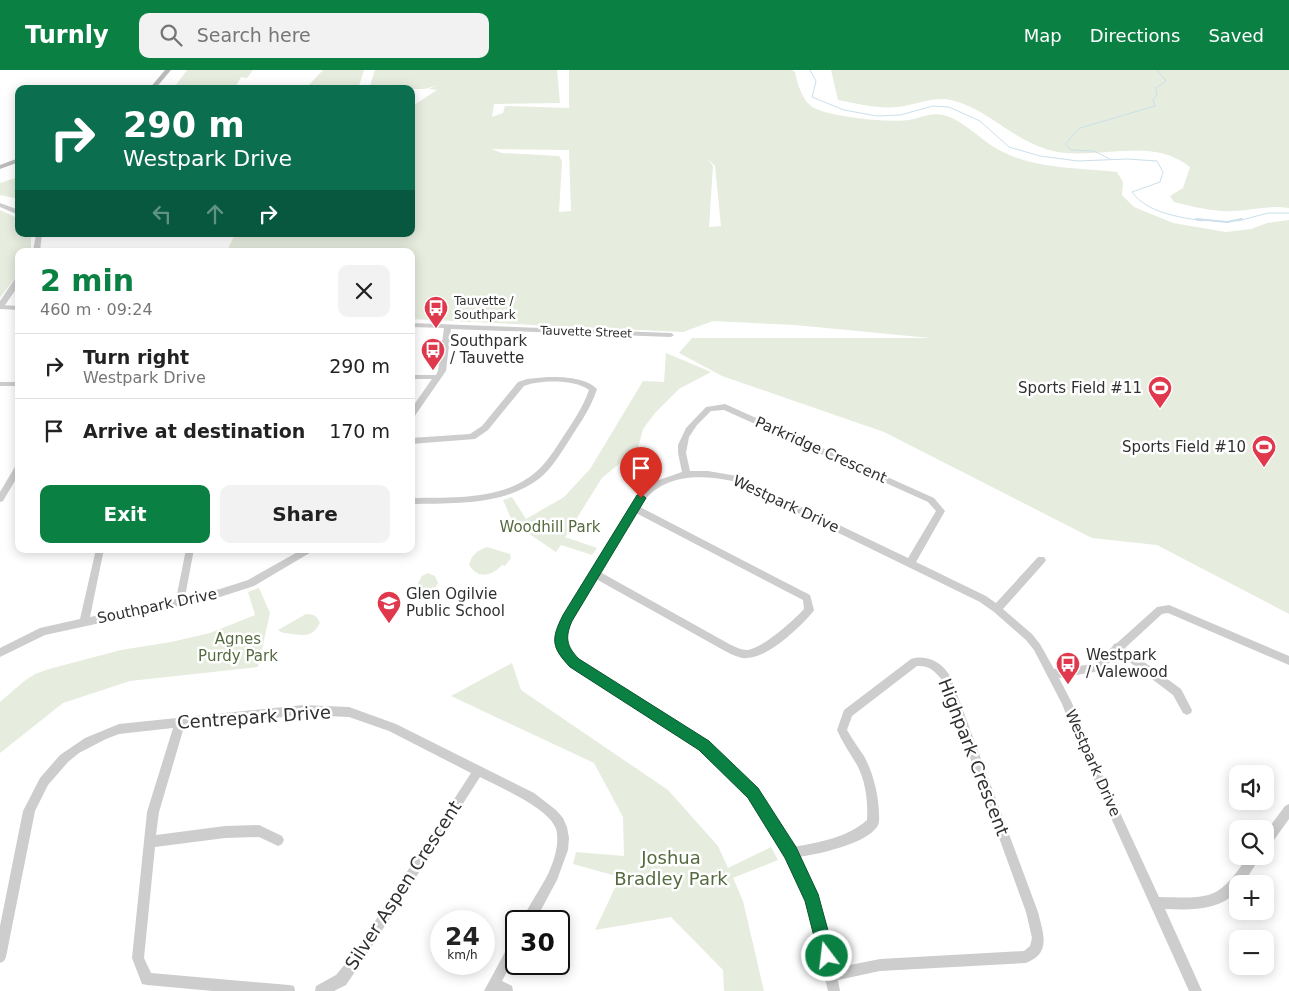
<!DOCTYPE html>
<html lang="en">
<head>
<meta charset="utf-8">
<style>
  body { margin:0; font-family:"DejaVu Sans",sans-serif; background:#f2f2f2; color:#222; height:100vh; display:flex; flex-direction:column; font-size:19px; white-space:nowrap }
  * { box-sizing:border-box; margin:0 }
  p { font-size:16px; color:#767676 }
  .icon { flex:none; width:28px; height:28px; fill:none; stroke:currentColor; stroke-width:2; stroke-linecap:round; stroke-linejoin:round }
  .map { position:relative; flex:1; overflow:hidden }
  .panel { position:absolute; left:15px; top:178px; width:400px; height:305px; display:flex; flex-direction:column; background:#fff; border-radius:10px; box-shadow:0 2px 12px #0003 }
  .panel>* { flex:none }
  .guide { position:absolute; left:15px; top:15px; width:400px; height:152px; border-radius:10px; box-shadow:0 2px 12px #0003; background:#0b6e4f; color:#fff; overflow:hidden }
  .buttons { position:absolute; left:1229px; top:695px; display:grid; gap:10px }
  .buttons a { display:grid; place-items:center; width:45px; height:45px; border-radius:10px; background:#fff; box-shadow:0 2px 12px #0003; font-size:25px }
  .speed { position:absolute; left:430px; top:840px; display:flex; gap:10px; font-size:25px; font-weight:700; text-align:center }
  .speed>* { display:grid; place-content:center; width:65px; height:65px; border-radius:50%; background:#fff; box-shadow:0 2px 12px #0003; line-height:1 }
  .speed small { font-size:12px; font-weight:400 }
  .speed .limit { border:2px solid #111; border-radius:8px; background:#fff; color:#111 }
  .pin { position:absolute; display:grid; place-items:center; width:42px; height:42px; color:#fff; margin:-51px -21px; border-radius:50% 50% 50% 0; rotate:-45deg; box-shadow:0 0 5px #0007 }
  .pin .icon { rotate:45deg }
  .me { position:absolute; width:55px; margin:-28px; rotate:345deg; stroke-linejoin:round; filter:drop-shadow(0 0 4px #0008) }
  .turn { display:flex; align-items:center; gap:18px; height:105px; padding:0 25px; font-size:22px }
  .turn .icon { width:65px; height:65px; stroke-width:2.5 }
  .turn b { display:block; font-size:35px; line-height:42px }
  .lanes { display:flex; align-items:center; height:48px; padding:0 25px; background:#0003; justify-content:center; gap:25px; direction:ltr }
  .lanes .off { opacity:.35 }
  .round { display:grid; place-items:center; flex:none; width:52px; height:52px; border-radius:10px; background:#f2f2f2 }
  .summary { display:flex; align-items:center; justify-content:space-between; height:85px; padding:0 25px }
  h1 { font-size:30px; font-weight:700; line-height:38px; color:#0b8043 }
  .cta { display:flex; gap:10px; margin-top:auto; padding:10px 25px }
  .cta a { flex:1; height:58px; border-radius:10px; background:#0b8043; color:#fff; font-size:20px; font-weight:700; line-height:58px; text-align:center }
  .cta a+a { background:#f2f2f2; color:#222 }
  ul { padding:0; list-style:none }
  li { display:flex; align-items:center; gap:15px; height:65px; padding:0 25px; border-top:1px solid #e0e0e0 }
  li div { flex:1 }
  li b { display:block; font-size:19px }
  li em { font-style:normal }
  header { display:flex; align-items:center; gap:30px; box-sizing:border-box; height:70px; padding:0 25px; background:#0b8043; color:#fff }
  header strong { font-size:24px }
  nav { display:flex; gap:28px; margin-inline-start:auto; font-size:18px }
  .search { width:350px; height:45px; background:#f2f2f2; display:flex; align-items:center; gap:12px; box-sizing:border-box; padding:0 18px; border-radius:10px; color:#767676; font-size:19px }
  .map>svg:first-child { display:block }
  .green { fill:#e6ecde; fill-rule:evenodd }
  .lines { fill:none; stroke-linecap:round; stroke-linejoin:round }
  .stream-far1 { stroke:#cbe0eb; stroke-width:1 }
  .stream { stroke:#cbe0eb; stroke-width:2 }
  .minor { fill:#cdcdcd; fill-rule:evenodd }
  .tertiary { fill:#cdcdcd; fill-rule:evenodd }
  .secondary { fill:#bababa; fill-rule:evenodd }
  .route { fill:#0b8043; stroke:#07532c }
  .labels { text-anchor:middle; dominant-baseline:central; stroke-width:5; stroke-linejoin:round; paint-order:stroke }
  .far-poi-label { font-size:12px; fill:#303030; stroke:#fff; text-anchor:start }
  .far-street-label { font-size:12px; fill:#303030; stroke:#fff }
  .poi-label { font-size:15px; fill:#303030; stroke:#fff; text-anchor:start }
  .street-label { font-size:15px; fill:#303030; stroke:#fff }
  .park-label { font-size:15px; fill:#556a3e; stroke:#fff }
  .near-street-label { font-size:18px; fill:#303030; stroke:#fff }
  .near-park-label { font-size:18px; fill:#556a3e; stroke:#fff }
</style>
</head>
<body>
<header>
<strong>Turnly</strong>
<div class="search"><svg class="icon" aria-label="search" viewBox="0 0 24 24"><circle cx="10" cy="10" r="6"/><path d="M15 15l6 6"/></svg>Search here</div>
<nav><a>Map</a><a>Directions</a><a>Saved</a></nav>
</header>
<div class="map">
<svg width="1289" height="921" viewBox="0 0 1289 921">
  <rect width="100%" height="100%" fill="#fff"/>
  <!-- green -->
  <g class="green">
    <path d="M187,0H253L247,8L241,7L234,19H173Z"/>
    <path d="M323,0H364L358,19L306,18Z"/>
    <path d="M375,0H557L560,33L494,34L492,47L503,43L505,36L569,38V0H792L795,2C797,13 802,29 811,36C826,47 890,53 909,50C921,48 930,42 943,45C964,50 981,71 1001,81C1035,99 1079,98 1117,102L1123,112L1122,125L1134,137L1173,153L1226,162L1251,159L1267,153L1289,150V544L1157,475L1092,468L884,362L722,306L679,283L692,268H930L795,255L713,251L683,262L411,249V181H227L235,164H411V37L437,20L429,19L437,15L425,19H369ZM491,79L569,80L571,141L559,142L562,91L559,86L502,83ZM707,88L715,96L721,156L709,157L713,96Z"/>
    <path d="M831,0H1289V138C1270,135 1254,140 1235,141C1214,142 1194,137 1174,132L1170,126L1183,118L1190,97C1151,65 1097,91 1053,81C1014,72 989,39 951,30C934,26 915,35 898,37C878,39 858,34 838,30Z"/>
    <path d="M19,107V129L0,125V113Z"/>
    <path d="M0,140L19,149V164H31V181H19V202L0,228Z"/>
    <path d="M666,283L711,302L679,319L655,343L643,359L638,378L602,408L565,467L597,478L592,485L561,475L556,482L513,453L503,430L512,427L526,449L564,427L590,399L643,311L664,312Z"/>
    <path d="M487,477L510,484L511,488L505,496L502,495C491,507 478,509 469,495C472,484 477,481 487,477Z"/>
    <path d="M428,503L435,506L438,513L434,520L435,526L433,527L420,523L418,513L422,506Z"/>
    <path d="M259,518L270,543L258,597L130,611L63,633L0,683V632L23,612L35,604L49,599L121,580L171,572L210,563L255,545L248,522Z"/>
    <path d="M306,544C314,544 317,546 320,553C313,566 306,566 293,564C287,563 283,564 278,560Z"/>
    <path d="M512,593L521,620L668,720L718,776L728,798L771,777L778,790L733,808L743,831L764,921H724L723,900L671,847L595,860L620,807L573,794L576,782L624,786L623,747L594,693L451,626Z"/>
  </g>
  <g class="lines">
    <!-- stream-far1 -->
    <g class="stream-far1">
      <path d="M810,0L816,11L812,27L844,40L877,46L900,45L933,36L949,37L980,51L1009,77L1040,86L1078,91L1127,89L1157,91L1163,102L1160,112L1132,122C1147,143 1179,147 1203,151"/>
      <path d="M1110,89L1094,81L1071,80L1065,74L1080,58L1155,36L1153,29L1157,25L1156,18L1166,11L1157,0"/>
      <path d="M1238,151L1268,143H1289"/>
    </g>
    <!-- stream -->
    <path class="stream" d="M1196,149L1227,152L1242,149"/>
    <!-- minor -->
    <g class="minor">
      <path d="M0,235L19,236V240L0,239Z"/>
      <path d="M411,253L671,263L674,265L671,267L451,259L446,301L414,347L411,348V339L432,309H411V305H436L438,301L444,258L411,257Z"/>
      <path d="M547,307C563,307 585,307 597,319C591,338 580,353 570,369C561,383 552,398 540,408C504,436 454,433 411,434V428C453,427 504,431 537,401C548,391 555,379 563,367C573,352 583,337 589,320C574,309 540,310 524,316L488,360L475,369L411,374V368L470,364L482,356L518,312L527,309Z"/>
      <rect x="0" y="312" width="19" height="4"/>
      <path d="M725,334L934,428L945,441L916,492L986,526L996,533L1038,487H1044L1046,490L1044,493L1003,539L1032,564L1040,574L1054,599L1094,594L1112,577L1114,574L1117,573L1157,537L1169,535L1289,586V595L1168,543L1162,544L1125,578L1181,619L1192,640L1191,643L1187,645L1183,643L1173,625L1119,584L1100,601L1059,608L1072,633L1086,669L1159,827C1211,828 1218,831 1248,786H1261L1243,814H1238V821C1218,841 1191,840 1165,839L1202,921H1189L1076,670L1062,634L1034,580L1026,570L994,542L980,532L732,411C699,404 660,404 640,437L810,525L814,540L812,543C799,558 769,587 747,588C740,589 731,584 725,581L596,509C586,524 562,554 566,573C568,580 573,585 578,590L708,671L757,719L794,777C819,772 847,768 867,750C868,732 866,712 857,695C850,683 842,672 837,660L844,640L911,589C928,584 943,593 951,608L1038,842C1043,863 1052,883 1026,893L880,901L838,910L840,921H828L806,831L787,787L749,727L700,679L570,596C554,578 553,567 564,545L638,426L659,410L682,402L678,383V375L686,358L706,337ZM724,340L928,432L936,441L908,488L737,406L708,401H690L686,383L689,367L697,355L711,341ZM636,443L803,530L804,539C794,550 762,579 747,580C741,580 736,577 731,575L600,502ZM917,596C929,595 935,601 942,610L1026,842L1032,868L1030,876L1024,881L880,889L835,898L818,830L799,787C819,784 865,774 877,757C880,753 879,746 879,742C878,722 873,703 864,686C858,677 852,669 847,660L852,646Z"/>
      <path d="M19,394V404L3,431L0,432V422L16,395Z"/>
      <path d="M96,479H104L90,547L176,529L186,479H194L185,527L220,519L248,510L303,479H314L313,481L254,516L220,527L45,565L0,587V578L40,558L80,549Z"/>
      <path d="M303,635L349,637L396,654L534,723L556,740L563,748L567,757L569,768L568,780L557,810L535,851H522C529,834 540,820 548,804C554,791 560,773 556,759C549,738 499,717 480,707L363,890L346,915L334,921H315L316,916L336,905L355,882L471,703L389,661L349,647L303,645L184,657L159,742L156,765L225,756L259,755L282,766L284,770L282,774L278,776L259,767L225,768L155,777L144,888L151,903L289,915L294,916L295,921H213L147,915L142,914L132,888L147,742L173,658L119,664L106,669L79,683L68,692L48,715L35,741L6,887L4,891L0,893V856L23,741L40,708L60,685L85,668L119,654Z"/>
      <path d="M1289,734V749L1269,777L1265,779V763L1285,736Z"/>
      <path d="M516,867V885L502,911L512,916L513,921H484L512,869Z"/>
    </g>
    <!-- tertiary -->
    <g class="tertiary">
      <path d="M0,133L19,140V145L0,137Z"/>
      <path d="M36,164H42L40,181H33Z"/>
      <path d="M16,207H19V215L3,238H0V231Z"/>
    </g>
    <!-- secondary -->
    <g class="secondary">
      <path d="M165,0H171L155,19H149Z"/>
      <path d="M19,88V92L0,99V95Z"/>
    </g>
  </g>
  <!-- route -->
  <path class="route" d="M641,424L646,428L572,551C565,567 566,576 579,589L709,671L758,718L796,777L818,824L835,886L833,892L827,894L821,892L819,886L805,831L785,788L748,728L699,680L570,597C551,577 551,569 563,545L637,425Z"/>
  <!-- icons -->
  <defs>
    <symbol id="bus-pin" viewBox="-11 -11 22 30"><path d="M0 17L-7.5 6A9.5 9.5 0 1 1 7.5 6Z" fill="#e0384d" stroke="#fff"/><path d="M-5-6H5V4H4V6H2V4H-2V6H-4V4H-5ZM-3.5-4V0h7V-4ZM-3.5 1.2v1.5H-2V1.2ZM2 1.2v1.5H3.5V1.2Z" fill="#fff"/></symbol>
    <symbol id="stadium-pin" viewBox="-11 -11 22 30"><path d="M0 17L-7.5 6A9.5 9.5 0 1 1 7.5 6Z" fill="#e0384d" stroke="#fff"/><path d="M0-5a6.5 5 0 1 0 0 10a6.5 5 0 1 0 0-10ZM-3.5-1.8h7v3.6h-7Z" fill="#fff"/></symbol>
    <symbol id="school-pin" viewBox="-11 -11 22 30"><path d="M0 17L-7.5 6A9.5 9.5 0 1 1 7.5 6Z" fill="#e0384d" stroke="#fff"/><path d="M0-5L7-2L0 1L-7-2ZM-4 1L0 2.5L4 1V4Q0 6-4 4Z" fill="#fff"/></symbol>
  </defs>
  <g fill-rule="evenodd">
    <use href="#bus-pin" x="422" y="224" width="28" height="38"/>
    <use href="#bus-pin" x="419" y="266" width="28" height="38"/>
    <use href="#stadium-pin" x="1146" y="304" width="28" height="38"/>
    <use href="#stadium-pin" x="1250" y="363" width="28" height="38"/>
    <use href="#school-pin" x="375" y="519" width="28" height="38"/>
    <use href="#bus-pin" x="1054" y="580" width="28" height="38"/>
  </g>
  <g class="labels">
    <!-- far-poi labels -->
    <g class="far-poi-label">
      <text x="454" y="231">Tauvette /<tspan x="454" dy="14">Southpark</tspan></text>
    </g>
    <!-- far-street labels -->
    <g class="far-street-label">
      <text transform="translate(586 262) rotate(2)">Tauvette Street</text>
    </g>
    <!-- poi labels -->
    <g class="poi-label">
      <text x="450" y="271">Southpark<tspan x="450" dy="17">/ Tauvette</tspan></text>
      <text x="1142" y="318" text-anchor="end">Sports Field #11</text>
      <text x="1246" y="377" text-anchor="end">Sports Field #10</text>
      <text x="406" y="524">Glen Ogilvie<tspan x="406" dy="17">Public School</tspan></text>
      <text x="1086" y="585">Westpark<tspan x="1086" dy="17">/ Valewood</tspan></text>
    </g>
    <!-- street labels -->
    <g class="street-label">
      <text transform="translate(821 380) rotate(24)">Parkridge Crescent</text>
      <text transform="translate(786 434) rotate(25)">Westpark Drive</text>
      <text transform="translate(157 536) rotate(-12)">Southpark Drive</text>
      <text transform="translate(1093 693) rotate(66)">Westpark Drive</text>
    </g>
    <!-- park labels -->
    <g class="park-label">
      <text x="550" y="457">Woodhill Park</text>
      <text x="238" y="569">Agnes<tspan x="238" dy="17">Purdy Park</tspan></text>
    </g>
    <!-- near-street labels -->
    <g class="near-street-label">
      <text transform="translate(254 647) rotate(-4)">Centrepark Drive</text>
      <text transform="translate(974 687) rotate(69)">Highpark Crescent</text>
      <text transform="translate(403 815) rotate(-57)">Silver Aspen Crescent</text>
    </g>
    <!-- near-park labels -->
    <g class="near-park-label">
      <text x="671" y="787">Joshua<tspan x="671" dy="21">Bradley Park</tspan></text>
    </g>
  </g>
</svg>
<div class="buttons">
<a><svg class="icon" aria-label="sound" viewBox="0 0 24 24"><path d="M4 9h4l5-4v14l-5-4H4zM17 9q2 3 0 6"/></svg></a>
<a><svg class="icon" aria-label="search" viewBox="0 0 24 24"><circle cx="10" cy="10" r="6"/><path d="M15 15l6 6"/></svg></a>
<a>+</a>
<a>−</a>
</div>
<div class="speed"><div>24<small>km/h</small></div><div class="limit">30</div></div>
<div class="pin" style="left:641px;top:428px;background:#d93025"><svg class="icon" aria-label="arrive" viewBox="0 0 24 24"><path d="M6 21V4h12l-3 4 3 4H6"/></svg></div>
<svg class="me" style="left:827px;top:886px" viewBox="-20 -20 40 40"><circle r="17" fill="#0b8043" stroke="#fff" stroke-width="3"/><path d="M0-11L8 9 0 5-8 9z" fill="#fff"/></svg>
<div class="guide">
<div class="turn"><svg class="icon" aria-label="right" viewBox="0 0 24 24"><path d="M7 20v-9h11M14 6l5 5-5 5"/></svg><div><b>290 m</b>Westpark Drive</div></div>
<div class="lanes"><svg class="icon off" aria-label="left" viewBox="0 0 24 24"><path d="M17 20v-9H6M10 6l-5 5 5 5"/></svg><svg class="icon off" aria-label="ahead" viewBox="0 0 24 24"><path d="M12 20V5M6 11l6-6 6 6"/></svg><svg class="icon" aria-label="right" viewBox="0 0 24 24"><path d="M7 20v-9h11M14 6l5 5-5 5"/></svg></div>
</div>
<section class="panel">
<div class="summary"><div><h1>2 min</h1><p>460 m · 09:24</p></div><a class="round"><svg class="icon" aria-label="close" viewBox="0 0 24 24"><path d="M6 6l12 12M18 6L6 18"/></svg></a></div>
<ul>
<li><svg class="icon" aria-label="right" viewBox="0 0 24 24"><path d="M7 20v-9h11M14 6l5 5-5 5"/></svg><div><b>Turn right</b><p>Westpark Drive</p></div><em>290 m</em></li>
<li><svg class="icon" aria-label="arrive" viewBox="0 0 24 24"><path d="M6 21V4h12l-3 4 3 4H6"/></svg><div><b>Arrive at destination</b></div><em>170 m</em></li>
</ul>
<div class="cta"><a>Exit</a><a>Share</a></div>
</section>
</div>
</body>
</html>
